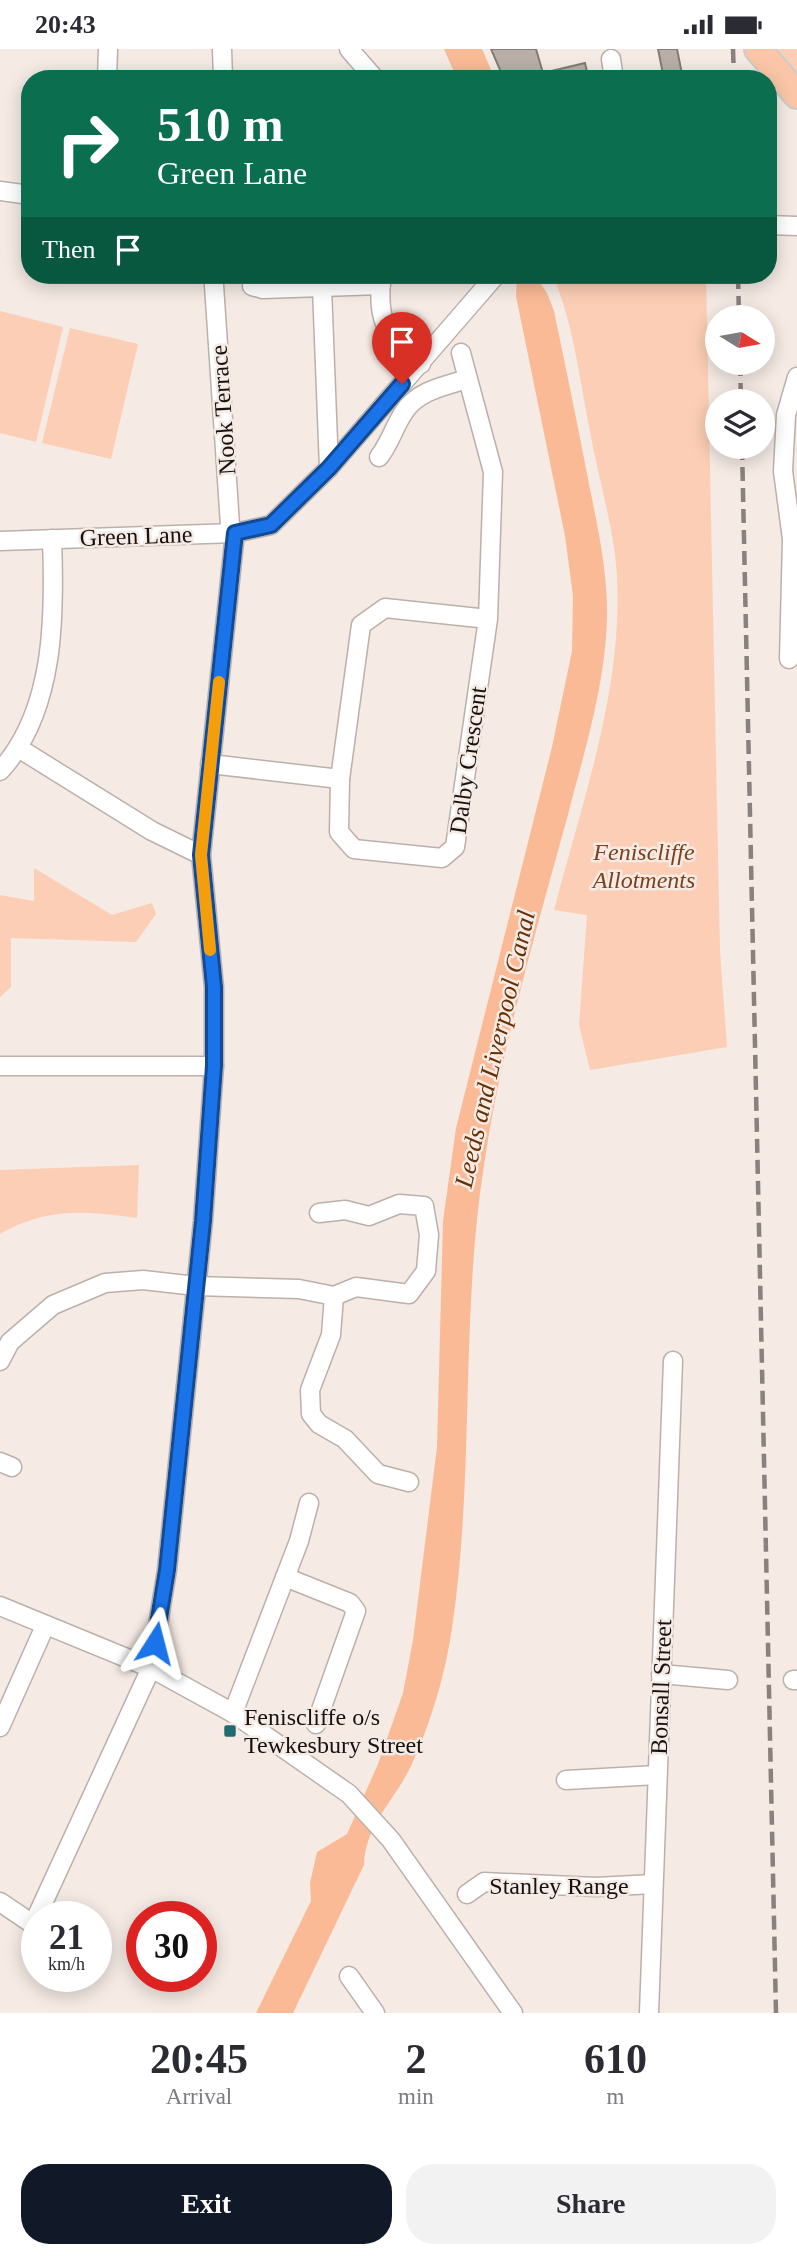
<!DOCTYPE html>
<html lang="en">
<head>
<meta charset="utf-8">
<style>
  body { margin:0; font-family:"Times New Roman",serif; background:#f2f2f3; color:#2b2b33; height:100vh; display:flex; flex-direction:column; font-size:26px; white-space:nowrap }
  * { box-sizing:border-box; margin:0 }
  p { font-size:23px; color:#7c7c81 }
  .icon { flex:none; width:38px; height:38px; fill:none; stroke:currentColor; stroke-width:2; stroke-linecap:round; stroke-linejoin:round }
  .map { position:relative; height:1964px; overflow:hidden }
  .side { display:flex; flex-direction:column; background:#fff; flex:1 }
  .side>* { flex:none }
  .guide { position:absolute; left:21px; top:21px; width:756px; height:214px; border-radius:28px; box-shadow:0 4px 18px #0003; background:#0b6e4f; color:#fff; overflow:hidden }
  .needle { width:46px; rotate:101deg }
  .controls { position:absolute; left:705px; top:256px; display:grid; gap:14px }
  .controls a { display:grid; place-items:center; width:70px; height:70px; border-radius:50%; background:#fff; box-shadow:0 4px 18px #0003; font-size:35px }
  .speed { position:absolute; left:21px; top:1852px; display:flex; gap:14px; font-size:35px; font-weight:700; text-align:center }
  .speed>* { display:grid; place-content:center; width:91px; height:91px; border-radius:50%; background:#fff; box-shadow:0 4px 18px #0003; line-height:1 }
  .speed small { font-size:18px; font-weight:400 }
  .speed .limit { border:10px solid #d22; background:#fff; color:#111 }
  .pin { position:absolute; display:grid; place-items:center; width:60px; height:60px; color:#fff; margin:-72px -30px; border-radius:50% 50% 50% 0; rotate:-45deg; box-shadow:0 0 7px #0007 }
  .pin .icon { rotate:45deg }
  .me { position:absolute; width:77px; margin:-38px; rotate:9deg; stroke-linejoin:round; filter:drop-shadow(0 0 5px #0008) }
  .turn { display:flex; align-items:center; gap:24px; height:147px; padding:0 21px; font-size:32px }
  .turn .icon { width:91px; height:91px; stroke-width:2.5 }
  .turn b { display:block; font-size:49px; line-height:60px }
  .then { display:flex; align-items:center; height:66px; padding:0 21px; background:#0003; gap:14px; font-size:26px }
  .eta { display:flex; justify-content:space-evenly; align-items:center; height:119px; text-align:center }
  .eta b { font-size:42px; font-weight:800; line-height:49px }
  .primary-button { display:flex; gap:14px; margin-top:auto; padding:14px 21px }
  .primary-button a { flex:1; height:80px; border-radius:28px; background:#111827; color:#fff; font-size:28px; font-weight:800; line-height:80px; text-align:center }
  .primary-button a+a { background:#f2f2f3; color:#2b2b33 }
  .status { display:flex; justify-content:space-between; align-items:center; height:49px; padding:0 35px; background:#fff; direction:ltr }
  .status svg { height:19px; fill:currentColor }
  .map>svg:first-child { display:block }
  .green { fill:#fcceb5 }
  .water { fill:#fbba96 }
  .building { fill:#b9aea8; stroke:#857b75; stroke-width:2 }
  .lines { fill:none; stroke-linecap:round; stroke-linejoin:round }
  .minor-casing { stroke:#bbb0aa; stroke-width:21 }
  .primary-casing { stroke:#cccbca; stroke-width:30 }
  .minor { stroke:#fff; stroke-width:18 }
  .primary { stroke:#fac6a7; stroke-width:26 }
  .rail { stroke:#89817d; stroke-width:4.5; stroke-dasharray:14 7; stroke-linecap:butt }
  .route-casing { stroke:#114b97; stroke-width:18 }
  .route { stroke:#1a73e8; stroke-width:12 }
  .slow { stroke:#f59e0b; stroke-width:12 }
  .poi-dot { fill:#1f6c70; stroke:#f5eae4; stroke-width:2.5 }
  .labels { text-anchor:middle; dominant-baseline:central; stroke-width:5; stroke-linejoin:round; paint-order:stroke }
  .street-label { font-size:24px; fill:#161210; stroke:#f5eae4 }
  .park-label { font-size:24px; font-style:italic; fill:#7c411c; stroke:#f5eae4 }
  .poi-label { font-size:24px; fill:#161210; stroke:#f5eae4; text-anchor:start }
  .water-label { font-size:26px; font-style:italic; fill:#672f04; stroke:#f5eae4 }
</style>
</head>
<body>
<div class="status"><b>20:43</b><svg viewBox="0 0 49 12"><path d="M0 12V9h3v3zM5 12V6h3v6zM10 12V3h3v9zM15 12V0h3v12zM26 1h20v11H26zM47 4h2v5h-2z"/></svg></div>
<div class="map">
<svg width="797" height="1964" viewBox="0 0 797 1964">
  <rect width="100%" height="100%" fill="#f5eae4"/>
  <!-- green -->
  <g class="green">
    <path d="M778,0H797V24Z"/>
    <path d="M561,226H706L720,902L727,998L590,1021L579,976L587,866L554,861C582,753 623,641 617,528C615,483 598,428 590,382C580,333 574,278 555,232Z"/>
    <path d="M0,262L63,278L36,393L0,384Z"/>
    <path d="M70,279L138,295L111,410L42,394Z"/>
    <path d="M34,819L112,866L152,854L156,865L136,893L11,889V938L0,948V846L34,852Z"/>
    <path d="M139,1116L137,1169C85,1162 48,1158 0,1185V1121Z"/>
  </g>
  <!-- water -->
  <g class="water">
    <path d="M444,0H482L495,30H457Z"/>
    <path d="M517,226H535L547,244L554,262C566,320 578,377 589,435C598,479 608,525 607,570C605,639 583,707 566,773C535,886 501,1000 484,1116C460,1269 475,1426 452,1579C445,1627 431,1673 411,1717C395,1751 365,1776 364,1816L293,1964H256L311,1852L310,1834L317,1803L347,1785L378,1715L403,1644L413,1591L437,1398L443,1172L456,1079L552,698L572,602L573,547L565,487L516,247Z"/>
  </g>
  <!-- building -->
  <g class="building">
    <path d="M491,0H536L543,24L585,14L588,27L575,30H504Z"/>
    <path d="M658,0H677L683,30H664Z"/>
  </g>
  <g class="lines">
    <defs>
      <g id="minor">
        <path d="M222,0L223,30"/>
        <path d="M349,0L375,30"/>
        <path d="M611,10L614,30"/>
        <path d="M107,30L108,0"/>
        <path d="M0,142L30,146"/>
        <path d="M768,176L797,177"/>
        <path d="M381,226C378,275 384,283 421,315"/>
        <path d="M214,236L230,476L235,484"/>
        <path d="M252,237L263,240L381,236"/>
        <path d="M322,239L329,419"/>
        <path d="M461,304L493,423L488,570L455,798L442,809L354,800L339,783L340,730L361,576L385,559L488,570"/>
        <path d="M379,408C390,394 394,378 404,363C417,342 444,337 467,330"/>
        <path d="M0,492L235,484L271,476L329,419L496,226"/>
        <path d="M789,610L792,490L783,422L786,366L797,328"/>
        <path d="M20,700L152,782L201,806"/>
        <path d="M210,715L340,730"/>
        <path d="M0,722C55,662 55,567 52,490"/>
        <path d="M0,1017H214"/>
        <path d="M334,1247L331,1286L310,1341L311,1365L319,1375L345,1390L378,1425L409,1433"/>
        <path d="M0,1312L10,1293L53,1256L105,1234L143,1231L196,1237L299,1240L334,1247L356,1238L409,1245L426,1222L429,1186L424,1157L399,1155L369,1167L345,1161L319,1164"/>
        <path d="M0,1413L12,1418"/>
        <path d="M285,1528L350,1554L356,1562L316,1675"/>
        <path d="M0,1557L151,1619L233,1664L349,1745L391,1791L513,1964"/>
        <path d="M661,1625L728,1631"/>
        <path d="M793,1631H797"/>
        <path d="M233,1664L299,1492L309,1454"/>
        <path d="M0,1678L45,1577"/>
        <path d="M566,1731L657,1726"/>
        <path d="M467,1845L484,1833L596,1838L653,1835"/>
        <path d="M0,1853L37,1878"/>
        <path d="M37,1867L151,1619L167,1521L203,1172L214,1017V938L201,806L235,484"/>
        <path d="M349,1927L375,1964"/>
        <path d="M649,1964L673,1312"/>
      </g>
      <path id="primary" d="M758,0L797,46"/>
    </defs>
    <!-- minor casing -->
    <use href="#minor" class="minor-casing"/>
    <!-- primary casing -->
    <use href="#primary" class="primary-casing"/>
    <!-- minor -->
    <use href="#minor" class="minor"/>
    <!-- primary -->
    <use href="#primary" class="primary"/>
    <!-- rail -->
    <g class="rail">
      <path d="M733,0L734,30"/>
      <path d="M738,226L739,268"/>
      <path d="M740,313L741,352"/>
      <path d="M742,397L776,1964"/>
    </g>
  </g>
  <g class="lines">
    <defs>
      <path id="route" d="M155,1594L167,1521L203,1172L214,1017V938L201,806L235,484L271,476L329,419L402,335"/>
    </defs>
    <!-- route casing -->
    <use href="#route" class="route-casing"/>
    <!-- route -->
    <use href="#route" class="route"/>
    <!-- slow -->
    <path class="slow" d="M210,901L201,806L219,633"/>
  </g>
  <!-- markers -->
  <rect class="poi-dot" x="223" y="1675" width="14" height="14" rx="3.5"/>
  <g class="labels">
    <!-- street labels -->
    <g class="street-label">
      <text transform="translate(223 361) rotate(-94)">Nook Terrace</text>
      <text transform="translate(136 487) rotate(-2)">Green Lane</text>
      <text transform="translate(468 711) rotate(-82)">Dalby Crescent</text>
      <text transform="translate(661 1638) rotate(-88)">Bonsall Street</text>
      <text x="559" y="1837">Stanley Range</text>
    </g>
    <!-- park labels -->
    <g class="park-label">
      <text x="644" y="803">Feniscliffe<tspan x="644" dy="28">Allotments</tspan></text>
    </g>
    <!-- poi labels -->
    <g class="poi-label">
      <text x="244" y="1668">Feniscliffe o/s<tspan x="244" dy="28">Tewkesbury Street</tspan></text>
    </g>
    <!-- water labels -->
    <g class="water-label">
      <text transform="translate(495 1000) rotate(-77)">Leeds and Liverpool Canal</text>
    </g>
  </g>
</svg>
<div class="controls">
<a><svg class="needle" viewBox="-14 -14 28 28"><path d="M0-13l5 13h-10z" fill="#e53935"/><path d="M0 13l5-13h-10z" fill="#7c7c81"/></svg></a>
<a><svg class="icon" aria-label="layers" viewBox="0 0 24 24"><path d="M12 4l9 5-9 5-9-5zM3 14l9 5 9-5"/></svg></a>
</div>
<div class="speed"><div>21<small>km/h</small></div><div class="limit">30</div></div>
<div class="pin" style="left:402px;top:335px;background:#d93025"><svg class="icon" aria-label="arrive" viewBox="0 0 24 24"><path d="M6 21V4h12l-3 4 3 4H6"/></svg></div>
<svg class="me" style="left:155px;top:1594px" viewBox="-20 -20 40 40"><path d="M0-17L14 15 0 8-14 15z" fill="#1a73e8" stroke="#fff" stroke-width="4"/></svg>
<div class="guide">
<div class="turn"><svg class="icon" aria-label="right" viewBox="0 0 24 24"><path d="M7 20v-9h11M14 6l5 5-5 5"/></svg><div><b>510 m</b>Green Lane</div></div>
<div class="then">Then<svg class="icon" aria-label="arrive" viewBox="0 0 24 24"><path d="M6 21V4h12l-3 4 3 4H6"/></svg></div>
</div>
</div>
<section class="side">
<div class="eta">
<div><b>20:45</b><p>Arrival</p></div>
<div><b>2</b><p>min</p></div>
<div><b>610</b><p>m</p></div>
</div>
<div class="primary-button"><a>Exit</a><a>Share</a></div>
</section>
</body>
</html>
